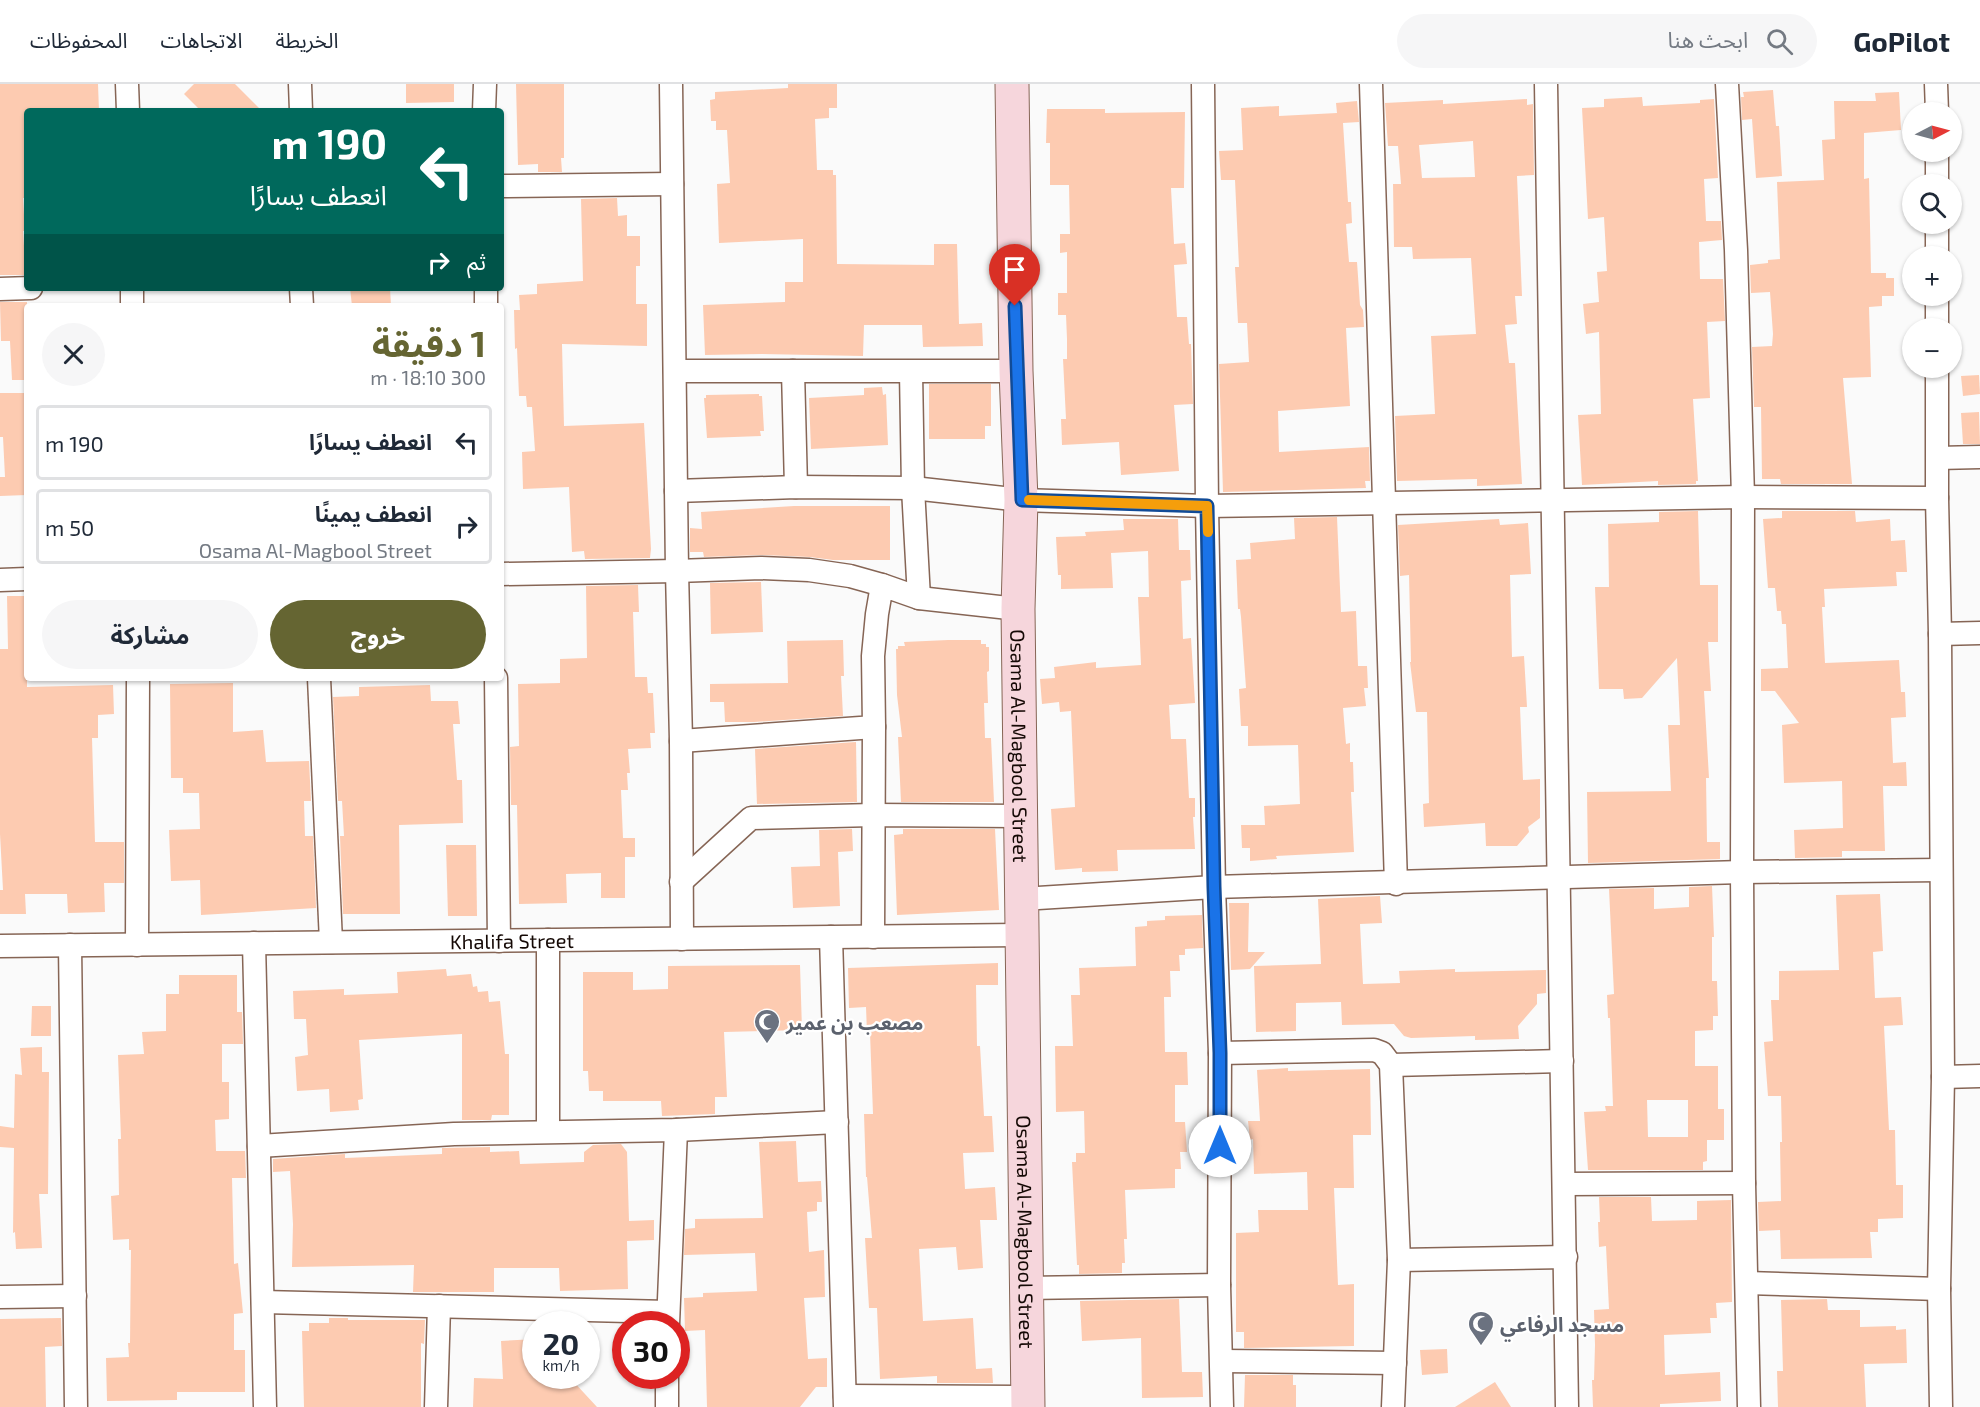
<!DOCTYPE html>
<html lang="ar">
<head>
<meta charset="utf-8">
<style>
  body { margin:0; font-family:"Exo 2","Noto Sans Arabic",sans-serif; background:#f6f6f7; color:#1f2937; direction:rtl; height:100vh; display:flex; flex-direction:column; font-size:22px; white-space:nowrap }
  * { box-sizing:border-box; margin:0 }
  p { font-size:20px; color:#747a83 }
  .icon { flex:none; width:33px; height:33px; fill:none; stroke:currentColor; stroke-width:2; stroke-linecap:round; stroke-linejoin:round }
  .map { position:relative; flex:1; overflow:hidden; direction:ltr }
  .details { position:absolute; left:24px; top:219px; width:480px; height:378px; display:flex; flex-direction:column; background:#fff; border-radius:6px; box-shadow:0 2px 4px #0004; direction:rtl }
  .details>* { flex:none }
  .guide { position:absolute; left:24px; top:24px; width:480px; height:183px; border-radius:6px; box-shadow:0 2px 4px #0004; direction:rtl; background:#00695c; color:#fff; overflow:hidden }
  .needle { width:39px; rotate:84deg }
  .buttons { position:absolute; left:1902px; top:18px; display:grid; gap:12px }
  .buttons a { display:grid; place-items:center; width:60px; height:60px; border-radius:50%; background:#fff; box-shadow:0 2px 4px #0004; font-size:30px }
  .speed { position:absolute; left:522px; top:1227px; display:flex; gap:12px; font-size:30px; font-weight:700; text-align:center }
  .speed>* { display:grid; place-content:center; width:78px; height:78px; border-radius:50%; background:#fff; box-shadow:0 2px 4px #0004; line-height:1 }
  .speed small { font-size:15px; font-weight:400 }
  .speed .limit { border:9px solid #d22; background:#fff; color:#111 }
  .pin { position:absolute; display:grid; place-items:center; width:51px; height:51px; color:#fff; margin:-62px -26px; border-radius:50% 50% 50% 0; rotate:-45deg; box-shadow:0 0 6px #0007 }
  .pin .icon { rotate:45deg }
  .me { position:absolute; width:66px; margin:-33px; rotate:0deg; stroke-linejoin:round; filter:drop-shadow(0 0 4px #0008) }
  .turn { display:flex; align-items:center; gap:21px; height:126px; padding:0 18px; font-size:27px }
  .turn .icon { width:78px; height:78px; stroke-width:2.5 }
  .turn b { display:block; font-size:42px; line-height:51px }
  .then { display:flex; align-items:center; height:57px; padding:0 18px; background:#0003; gap:12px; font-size:22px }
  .round { display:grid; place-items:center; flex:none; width:63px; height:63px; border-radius:32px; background:#f6f6f7 }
  .headline { display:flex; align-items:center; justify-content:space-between; height:102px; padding:0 18px }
  h1 { font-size:36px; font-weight:700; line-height:45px; color:#656532 }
  .cta { display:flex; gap:12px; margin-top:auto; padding:12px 18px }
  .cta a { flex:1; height:69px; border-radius:36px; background:#656532; color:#fff; font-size:24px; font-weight:700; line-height:69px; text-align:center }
  .cta a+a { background:#f6f6f7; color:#1f2937 }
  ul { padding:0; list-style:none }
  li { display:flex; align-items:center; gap:18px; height:75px; margin:0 12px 9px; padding:0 6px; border:3px solid #e0e1e3; border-radius:6px }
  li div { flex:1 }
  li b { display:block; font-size:22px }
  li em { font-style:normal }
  header { display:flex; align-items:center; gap:36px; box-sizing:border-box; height:84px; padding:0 30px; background:#fff; border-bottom:2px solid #e0e1e3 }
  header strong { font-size:28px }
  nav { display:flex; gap:33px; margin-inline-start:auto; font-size:21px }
  .search { width:420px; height:54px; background:#f6f6f7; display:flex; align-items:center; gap:15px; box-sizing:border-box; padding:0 21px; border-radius:33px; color:#747a83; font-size:22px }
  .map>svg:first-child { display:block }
  .building { fill:#fdcbb1; fill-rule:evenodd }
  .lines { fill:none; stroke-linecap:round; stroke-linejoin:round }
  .street-casing { stroke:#866555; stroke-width:25 }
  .secondary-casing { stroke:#866555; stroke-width:35 }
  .street { stroke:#fff; stroke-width:22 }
  .secondary { stroke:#f6d6dc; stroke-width:33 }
  .route-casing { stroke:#114b97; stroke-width:15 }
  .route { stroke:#1a73e8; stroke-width:10 }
  .slow { stroke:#f59e0b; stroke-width:10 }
  .labels { text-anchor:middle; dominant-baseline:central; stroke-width:4.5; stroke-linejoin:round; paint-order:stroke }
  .street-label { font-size:20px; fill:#140804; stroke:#fff }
  .worship-label { font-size:20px; font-weight:bold; fill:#5b616d; stroke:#fff; text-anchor:start }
</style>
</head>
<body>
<header>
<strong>GoPilot</strong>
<div class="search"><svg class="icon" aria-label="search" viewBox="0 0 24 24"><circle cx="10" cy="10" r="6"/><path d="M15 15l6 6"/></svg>ابحث هنا</div>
<nav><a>الخريطة</a><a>الاتجاهات</a><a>المحفوظات</a></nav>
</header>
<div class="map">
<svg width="1980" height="1323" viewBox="0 0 1980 1323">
  <rect width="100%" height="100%" fill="#fafafa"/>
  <!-- building -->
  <g class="building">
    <path d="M0,0H98L99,27H27V114H23L25,147H23L26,191H0Z"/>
    <path d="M194,0H235L262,27H201L184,10Z"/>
    <path d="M406,0H454V18L406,19Z"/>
    <path d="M516,0H564V74H561L562,88H538V80L518,81Z"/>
    <path d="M788,0H837V24H829V34L815,35L817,86H833V91H836L837,180L934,181V160H957L959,240L982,239L983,262L923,263L922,241H864L863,272L762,270L705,271L703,221L785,218V198H803V155L719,159L717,100L730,99L727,46H716V37H711L710,16L715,15V8L788,4Z"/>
    <path d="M1773,6L1776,42H1779L1782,92L1756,94L1752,35L1742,36L1741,13H1744L1743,8Z"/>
    <path d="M1899,8L1901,46L1864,49V95L1869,94L1871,189H1886V194H1894V212H1882V222L1869,223L1871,293L1843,294L1852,400H1781L1780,395H1762L1761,323H1754L1752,263L1772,262L1773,250L1770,208L1751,209L1750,181L1768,179V176L1780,175L1777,98L1824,96L1822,56L1835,55L1834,17H1876L1875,9Z"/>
    <path d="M1642,13L1643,22L1700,19V16L1714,15L1718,94L1704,95L1706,137H1721L1722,156L1699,158L1700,195H1723L1725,237L1707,238L1710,314L1693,315L1698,397H1696V400L1658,401V397L1582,401L1578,331L1601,330L1599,248L1586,250L1583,220L1599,218L1597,188L1607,187L1604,133L1588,135L1582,24L1604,23V15Z"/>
    <path d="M1527,15V21L1533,20L1534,91L1517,92L1522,212H1515L1517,240L1505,241L1509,279H1515L1522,400L1477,402V395L1397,397L1395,332L1435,330L1431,252L1476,250L1471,174L1413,175L1412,163H1394L1393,100H1401L1398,62H1388L1385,19L1443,16V20ZM1473,57L1475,93L1422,94L1419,61Z"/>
    <path d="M1357,17L1359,38L1343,39L1348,118H1351L1352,139L1346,140L1349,178H1357L1360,221L1363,226L1364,243L1346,244L1350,322L1278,327L1279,368L1369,363L1370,397H1365L1366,404L1223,408L1219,280L1249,278L1247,239H1238L1235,183H1239L1235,96H1221L1219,67L1243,66L1241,24L1279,22V32L1337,29L1336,19Z"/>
    <path d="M1047,25H1105V29L1185,28L1184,104H1171L1174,160L1185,159L1187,180L1174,181L1177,233H1187L1189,260H1191L1193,320L1174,321L1179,387L1121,391L1119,358L1062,361L1061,335H1066L1063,275H1067V255L1066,231H1058V209H1067V168L1060,169V150H1070L1069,101H1050V59H1046Z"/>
    <path d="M617,114L618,132L627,131V152H640V182H636V220H647V262L562,260L564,342L644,339L651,465L650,474L585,475L584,467L572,468L569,403L523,405L522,368L535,367L532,323H527L526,312H519L517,264L515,265L514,226H520L519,211L537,210V200L583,197L581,115Z"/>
    <path d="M350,204H390L391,222H352Z"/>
    <path d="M0,218H27V296H12L10,257H1Z"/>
    <path d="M1979,291L1980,310L1963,312L1961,292Z"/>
    <path d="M929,300H991V342H985V355H929Z"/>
    <path d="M882,303L883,311L886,310L888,361L811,365L809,314L864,311V304Z"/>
    <path d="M0,309H26L27,411L0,412V393H5L3,353H0Z"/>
    <path d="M759,310V312H762L764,347H760L761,352L707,354L704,314H706V311Z"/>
    <path d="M1979,328L1980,360H1963L1961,329Z"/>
    <path d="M794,422H890V476H833L810,473L762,471L704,473L703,468H690V444L702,445L701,428Z"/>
    <path d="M1698,427L1700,501H1718V558H1708L1711,607H1704L1709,694H1706L1707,758H1720V775L1588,779L1587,708L1671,707L1668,641H1680L1677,574L1642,614L1624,615L1623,605H1599L1595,503H1609L1608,440L1659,438V428Z"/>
    <path d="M1782,427H1855L1856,438L1890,435L1891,457L1905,456L1907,488H1896L1897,502L1824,505L1825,523H1822L1825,579L1899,576L1901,608H1905L1906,633L1891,634L1893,679L1906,678L1907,702H1883L1885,767H1842V773L1795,774L1794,746L1843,744L1842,697L1784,699L1782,641L1799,639L1775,607H1761V585L1788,584L1786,540H1782L1781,527H1777L1775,504H1768L1763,435L1782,434Z"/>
    <path d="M1337,433L1341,528L1356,527L1358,582H1367L1368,604H1364L1366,622L1343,624L1346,660L1350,659V678H1353L1354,708H1351L1354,768L1276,772L1277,775L1250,777V764H1242L1241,741H1265L1264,722L1300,720L1298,661L1248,662V642H1241L1239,605L1246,604L1241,533L1240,525H1238L1236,476L1251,475L1250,459L1295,455L1294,434Z"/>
    <path d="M1123,435H1178L1179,466H1190L1191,496L1181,497L1183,555L1191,554L1195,619L1169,621L1171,655H1186L1189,714H1195V733H1193L1195,765L1117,766L1118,787L1082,788V784L1055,786L1051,725L1075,723L1071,627L1060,628L1059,618L1042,620L1040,595L1055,594L1054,583L1096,578V584L1141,581L1138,513H1149L1148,467L1111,469L1113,504L1061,505V491H1058L1056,453L1086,452L1085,448L1124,446Z"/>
    <path d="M1499,435L1500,441L1528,439L1531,490L1510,491L1512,573L1524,572L1527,623H1520L1523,696L1540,695V734L1528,743L1529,748L1517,762H1486L1485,739L1424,743L1423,720L1429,719L1427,628H1416L1410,578H1411L1409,491L1400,492L1398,441Z"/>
    <path d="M761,498L763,548L711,550L710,499Z"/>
    <path d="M638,501L639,528H633L635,593H647L648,609H653L655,649H650L651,664L628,665L630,689H627L628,706H621L623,754H635V773H625V814H601V789L566,790L567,819L519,820L517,721H511L510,663L519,662L518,600L560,599V575L587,574L586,502Z"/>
    <path d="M7,512H27V603L113,601L114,630L98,631V654H92L95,758H124V799H104L105,828L68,829L67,810H25L26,830H0V806H3L0,750V565H8Z"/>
    <path d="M843,556L844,592H841L843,632L754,638H725L724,618H710V600L788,599L787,557Z"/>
    <path d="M948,556H981V560H986V563H989V587L987,588L988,619H984L985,654H991L994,718H901L898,653H902L897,611L896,565H898V562H905L904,558Z"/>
    <path d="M233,599V648L263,646L266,678L309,677L311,717H304L305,752H313L316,824L201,831L200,796L171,797L169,746L200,745L199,709H183V694H171L170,600Z"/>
    <path d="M430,601L431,617H458L460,640H453L457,696H462L463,739L399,741L400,830H343L340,752H344L342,717H338L333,613L359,612V603Z"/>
    <path d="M856,658L857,718L757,720L755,665Z"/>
    <path d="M852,745L853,767L838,768L840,822L793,824L791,783L820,782L819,746Z"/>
    <path d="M903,745H995L999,826L897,831L894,751L903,750Z"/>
    <path d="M446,761H476L477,832H448Z"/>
    <path d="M1712,802L1714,853H1712V897H1717L1718,932H1713V946L1695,947V982H1718V1025H1724V1056H1707V1077L1703,1078V1086H1588L1584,1028L1606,1027L1605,1022H1613L1610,934H1608L1607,911L1614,910L1609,805L1654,804V825L1689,823V803ZM1647,1016H1688V1053H1648Z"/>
    <path d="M1880,810L1883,867L1873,868L1875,914L1901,913L1903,941L1884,942L1889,1046H1895L1896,1101H1903V1134L1878,1135V1148H1870L1872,1174L1781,1175L1780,1146L1759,1147L1758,1118L1781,1117L1780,1058H1782L1781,1012H1768L1764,958L1773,957L1771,916H1779V887L1839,886L1836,811Z"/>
    <path d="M1380,812L1382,839L1360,840L1363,900L1400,899L1399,887L1455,885V888L1546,886V909L1537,910V920L1518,942L1519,955L1475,956V952L1411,954L1404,952L1394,940L1342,941L1341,918L1296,919V947L1256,948L1254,882L1321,880L1318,815Z"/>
    <path d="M1229,819H1249L1248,868H1265L1250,885L1231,886Z"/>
    <path d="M1202,831L1203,864L1185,865V871H1179L1180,887H1170L1171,913H1164L1165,968H1187L1188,1001H1175V1038H1185L1187,1068H1180L1181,1085H1175V1104L1125,1106L1127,1155H1124L1125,1179H1122V1189L1079,1190V1181H1077L1072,1078H1076V1069H1085L1084,1027L1056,1028L1055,962H1073L1071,911H1080L1079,884L1136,882L1135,843L1147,842V837L1165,836V832Z"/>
    <path d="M998,879V901H976L977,962H980L984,1032H992L994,1068L963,1069L965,1105L995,1103L997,1136H980L983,1184L958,1186L956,1163L919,1165L923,1237L973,1234L976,1285L992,1284L993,1299H937V1292L880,1295L877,1224H869L865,1154H872L867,1093H866L864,1030H873L870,949H867L866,923L849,924L848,884Z"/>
    <path d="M800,881L802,946L724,948L727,1013H715V1030L662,1032L661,1017H603V1007H589L588,987H583V888H633V906L668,905V882Z"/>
    <path d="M446,885L447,892L471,890L473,903L477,902L478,908L488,907L489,918L500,917L505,970H509V1031H492L491,1036H462V950L359,956L363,1015L358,1016L359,1026L330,1028L329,1005L297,1007L295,973L308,971L306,935H294L293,907L344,905V911L398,909L397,888Z"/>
    <path d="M179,891H237V928H242L243,960H222V998H229V1035L215,1036L216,1067H245L246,1094H232L234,1180L238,1179L243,1229L234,1230V1266H245V1308H177V1316L107,1317L106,1274L129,1273L128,1259H130L131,1166H129V1155L113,1156L111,1112L119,1111L118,1055H121L118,971L144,970L142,948L166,947V910H179Z"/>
    <path d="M32,922H51V952H31Z"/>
    <path d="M42,963V988H49L48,1110H39L42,1164L16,1165L15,1148L13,1149L14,1064L0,1063V1042L14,1044L15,990L22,991L20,964Z"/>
    <path d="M1288,984V987L1370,985L1371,1051H1353L1354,1104H1334L1338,1201L1354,1200V1262L1244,1264V1248H1236V1149L1259,1148L1258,1126H1308L1307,1088L1254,1090L1253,1055L1250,1056L1248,1037H1260L1257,986Z"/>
    <path d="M796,1057L798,1098L821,1097L822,1118H817V1127L807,1128L809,1168L824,1166L825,1213L804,1214L808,1275L827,1274V1303H816L800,1323H707L705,1246L685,1247L684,1214L703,1213V1209L757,1207L755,1169L684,1171L685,1145L695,1144V1135L763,1134L759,1058Z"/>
    <path d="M621,1060L627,1068L629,1137L654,1136V1156L627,1157L628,1205L560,1207L559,1184H494V1208H413L414,1181L292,1183L293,1140L290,1087L273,1088V1075L345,1070V1074L442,1070V1064L490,1063V1068L519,1067L520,1080L584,1078V1068L593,1061Z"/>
    <path d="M1599,1113H1651L1652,1137L1697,1136V1117L1731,1116L1732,1218L1716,1219L1717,1234H1710L1711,1249L1664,1251L1665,1291L1720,1288L1721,1317L1660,1320V1323H1593L1592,1296H1594L1595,1261L1594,1226L1609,1225L1606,1162L1599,1163L1598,1138H1600Z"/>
    <path d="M1179,1215L1182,1288H1202L1203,1313L1142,1314L1141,1254L1082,1257L1080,1217Z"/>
    <path d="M1827,1215L1828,1226H1860V1243L1896,1242V1246L1906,1245L1907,1279L1864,1280L1866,1323H1778L1777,1287H1783L1781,1216Z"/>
    <path d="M61,1234L62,1262L45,1263L46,1323H0V1235Z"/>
    <path d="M329,1234H348V1236H425L424,1260L421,1259V1323H304L302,1247H309V1239H329Z"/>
    <path d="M536,1255V1296H572L597,1323H473L474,1294L503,1295L501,1257Z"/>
    <path d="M1447,1265L1448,1289L1422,1291L1420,1266Z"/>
    <path d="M1245,1291H1293V1301H1296V1323H1244Z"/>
    <path d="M1495,1298L1511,1323H1455Z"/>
  </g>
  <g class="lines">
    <defs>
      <g id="street">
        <path d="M127,0L128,27"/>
        <path d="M300,0L301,27"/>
        <path d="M671,0L677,487L681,657L682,855"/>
        <path d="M1203,0L1207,422L1214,803L1220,969L1219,1201L1222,1323"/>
        <path d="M1371,0L1396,800"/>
        <path d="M1546,0L1567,1323"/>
        <path d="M1727,0L1736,166L1743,413L1742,788L1744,1099L1749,1323"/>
        <path d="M1936,0L1937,28"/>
        <path d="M484,27L485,0"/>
        <path d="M1937,68V100"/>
        <path d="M501,102L672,100"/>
        <path d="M1937,140V172"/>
        <path d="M132,204V222"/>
        <path d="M301,204L302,222"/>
        <path d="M0,205L31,204"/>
        <path d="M1937,212V244"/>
        <path d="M486,222V204"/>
        <path d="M1937,284V414L1940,550L1943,993L1939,1205L1941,1323"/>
        <path d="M675,287H1016"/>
        <path d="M793,287L796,403"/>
        <path d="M911,288L913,404L919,514"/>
        <path d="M1938,374L1980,373"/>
        <path d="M676,407L796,403L913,404L1021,416L1207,422L1743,413L1937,414"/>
        <path d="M501,490L677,487L761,484L809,486L850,492L882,501"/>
        <path d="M0,496L27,495"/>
        <path d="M1940,550L1980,549"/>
        <path d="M319,594L331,858"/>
        <path d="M496,594L499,857"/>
        <path d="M681,657L874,643L873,572L877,530L882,501L919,514L1018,525"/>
        <path d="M681,798L751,734L873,731L1021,732"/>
        <path d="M1022,815L1214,803L1742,788L1941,786"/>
        <path d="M831,853L845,1323"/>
        <path d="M873,853L874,643"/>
        <path d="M548,856V1047"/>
        <path d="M254,859L265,1323"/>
        <path d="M70,861L76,1323"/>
        <path d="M137,861L138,594"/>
        <path id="s1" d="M0,862L1022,851"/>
        <path d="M1220,969L1374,966L1382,969L1391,981L1399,1176L1393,1323"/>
        <path d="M1391,981L1562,977"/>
        <path d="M1943,993L1980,992"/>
        <path d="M259,1062L454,1050L676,1046L837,1038"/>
        <path d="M1565,1100L1744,1099"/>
        <path d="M1399,1176L1566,1173"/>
        <path d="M1747,1199L1939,1205"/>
        <path d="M1026,1204L1219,1201"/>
        <path d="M0,1213L75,1212"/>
        <path d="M263,1218L668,1228"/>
        <path d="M668,1240L676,1046"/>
        <path d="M1222,1277L1395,1279"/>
        <path d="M845,1312L1028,1313"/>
        <path d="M436,1323L439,1222"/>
        <path d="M667,1323V1292"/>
      </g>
      <g id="secondary">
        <path id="s2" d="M1012,0L1016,287L1021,416L1018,525L1028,1323"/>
      </g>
    </defs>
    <!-- street casing -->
    <use href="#street" class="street-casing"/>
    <!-- secondary casing -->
    <use href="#secondary" class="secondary-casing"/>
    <!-- street -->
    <use href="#street" class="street"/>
    <!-- secondary -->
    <use href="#secondary" class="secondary"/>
  </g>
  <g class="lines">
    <defs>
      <path id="route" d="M1015,222L1022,416L1207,422L1214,803L1220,969V1062"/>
    </defs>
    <!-- route casing -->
    <use href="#route" class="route-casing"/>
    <!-- route -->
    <use href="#route" class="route"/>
    <!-- slow -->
    <path class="slow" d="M1029,416L1207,422L1208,448"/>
  </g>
  <!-- icons -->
  <defs>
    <symbol id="mosque-pin" viewBox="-11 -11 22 30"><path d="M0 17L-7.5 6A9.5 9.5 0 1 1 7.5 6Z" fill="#6b7280" stroke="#fff"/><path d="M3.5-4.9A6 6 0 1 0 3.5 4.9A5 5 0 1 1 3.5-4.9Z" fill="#fff"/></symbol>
  </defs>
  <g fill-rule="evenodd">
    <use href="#mosque-pin" x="752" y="923" width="30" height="40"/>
    <use href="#mosque-pin" x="1466" y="1225" width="30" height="40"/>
  </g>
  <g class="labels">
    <!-- street labels -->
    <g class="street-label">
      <text stroke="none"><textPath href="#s2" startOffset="662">Osama Al-Magbool Street</textPath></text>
      <text stroke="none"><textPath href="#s1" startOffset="512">Khalifa Street</textPath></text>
      <text stroke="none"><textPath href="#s2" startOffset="1148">Osama Al-Magbool Street</textPath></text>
    </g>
    <!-- worship labels -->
    <g class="worship-label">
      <text x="786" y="938">مصعب بن عمير</text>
      <text x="1500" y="1240">مسجد الرفاعي</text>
    </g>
  </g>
</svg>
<div class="buttons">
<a><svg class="needle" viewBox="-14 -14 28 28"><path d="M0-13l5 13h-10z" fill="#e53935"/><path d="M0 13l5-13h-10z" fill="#747a83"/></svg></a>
<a><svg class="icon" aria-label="search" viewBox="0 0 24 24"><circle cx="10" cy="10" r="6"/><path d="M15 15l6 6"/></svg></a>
<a>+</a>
<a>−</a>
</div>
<div class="speed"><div>20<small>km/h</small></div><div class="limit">30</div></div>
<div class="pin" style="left:1015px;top:222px;background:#d93025"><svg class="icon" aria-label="arrive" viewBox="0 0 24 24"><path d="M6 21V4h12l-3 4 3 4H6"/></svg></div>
<svg class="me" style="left:1220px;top:1062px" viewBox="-20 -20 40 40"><circle r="19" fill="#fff"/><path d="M0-13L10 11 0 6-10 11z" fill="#1a73e8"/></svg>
<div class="guide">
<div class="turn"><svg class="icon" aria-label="left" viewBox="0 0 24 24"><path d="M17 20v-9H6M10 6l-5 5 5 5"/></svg><div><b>190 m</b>انعطف يسارًا</div></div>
<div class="then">ثم<svg class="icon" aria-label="right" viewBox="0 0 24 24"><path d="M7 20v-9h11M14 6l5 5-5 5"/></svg></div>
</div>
<section class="details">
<div class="headline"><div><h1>1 دقيقة</h1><p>300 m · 18:10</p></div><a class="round"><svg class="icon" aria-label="close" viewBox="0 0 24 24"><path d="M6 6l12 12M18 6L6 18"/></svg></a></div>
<ul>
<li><svg class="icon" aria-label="left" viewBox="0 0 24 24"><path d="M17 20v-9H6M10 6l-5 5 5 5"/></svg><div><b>انعطف يسارًا</b></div><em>190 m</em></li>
<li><svg class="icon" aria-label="right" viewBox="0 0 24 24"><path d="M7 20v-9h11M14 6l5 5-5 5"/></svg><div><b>انعطف يمينًا</b><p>Osama Al-Magbool Street</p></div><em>50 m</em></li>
</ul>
<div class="cta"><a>خروج</a><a>مشاركة</a></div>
</section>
</div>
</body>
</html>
